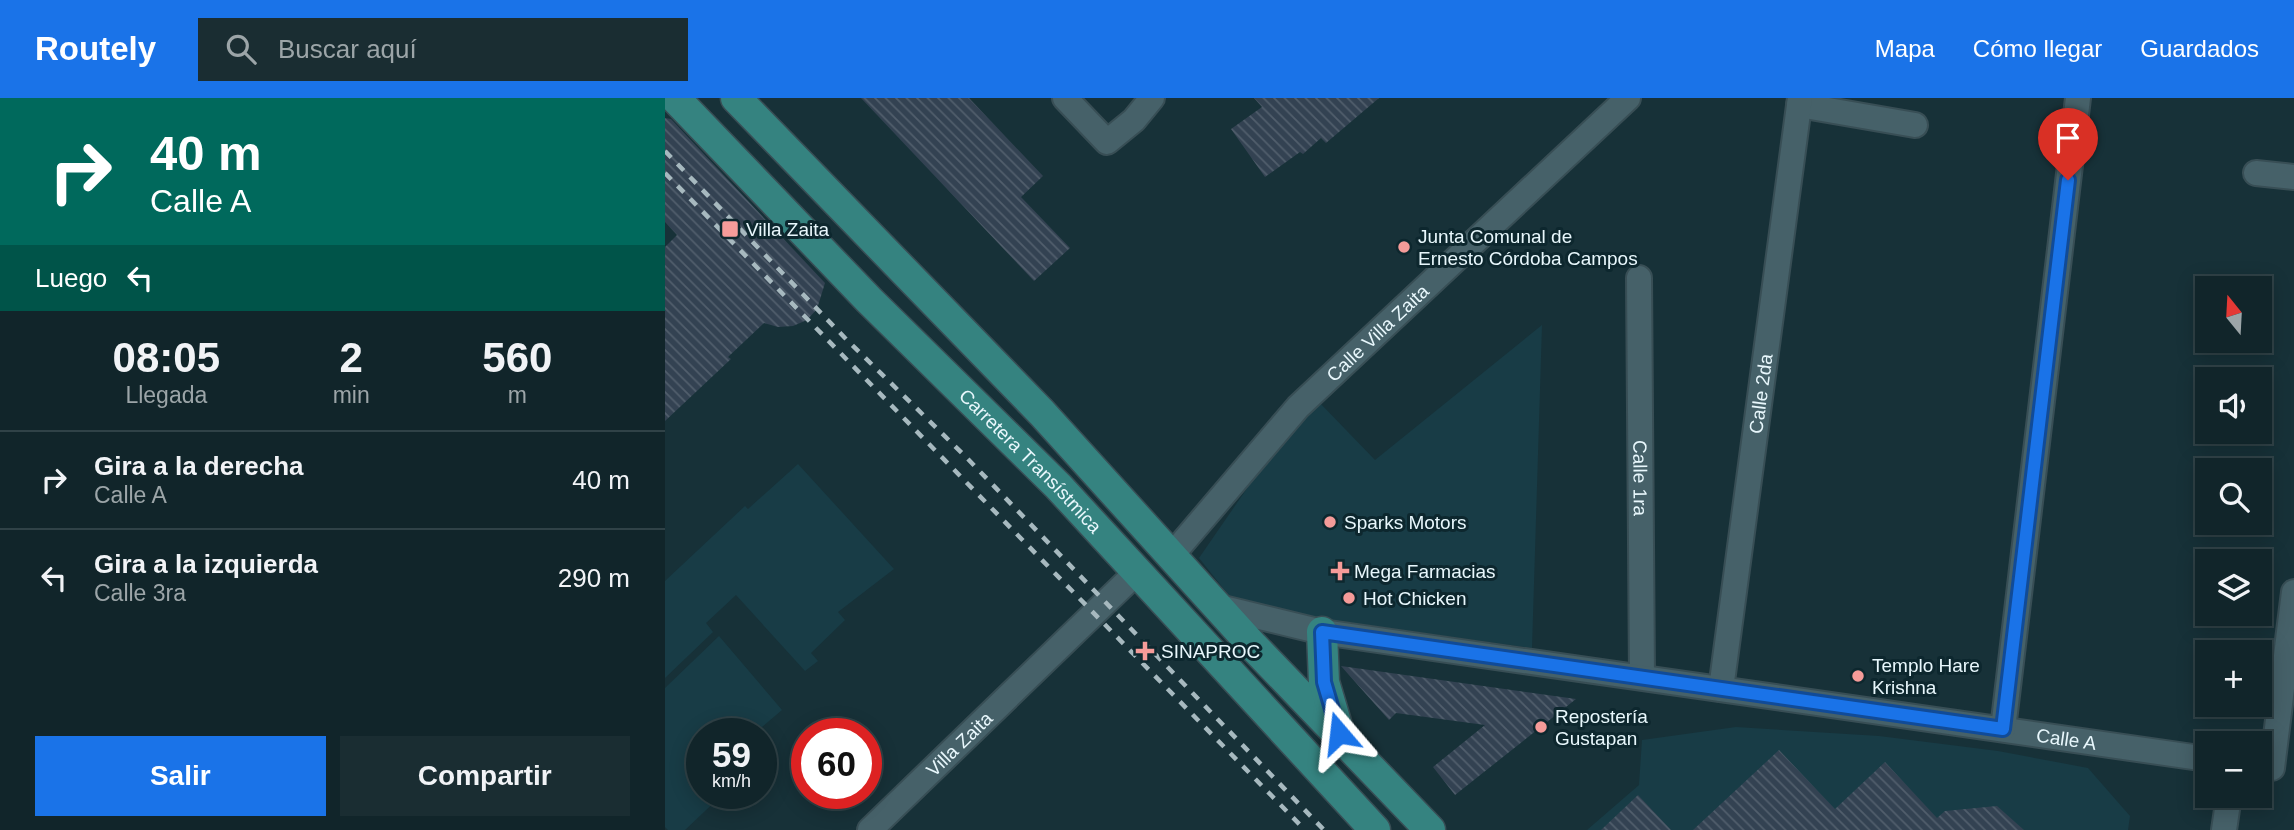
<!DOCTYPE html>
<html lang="es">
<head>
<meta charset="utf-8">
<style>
  body { margin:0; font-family:Arial,sans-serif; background:#1a2d32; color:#f1f3f6; height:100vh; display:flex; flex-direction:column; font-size:26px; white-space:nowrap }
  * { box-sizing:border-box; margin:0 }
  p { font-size:23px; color:#9ca5a8 }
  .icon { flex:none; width:38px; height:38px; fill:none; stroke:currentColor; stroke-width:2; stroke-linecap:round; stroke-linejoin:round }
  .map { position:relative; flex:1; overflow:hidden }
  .side { display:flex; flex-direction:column; background:#11252a; width:665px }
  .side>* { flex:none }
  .hud { background:#00695c; color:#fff; overflow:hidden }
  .needle { width:46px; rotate:342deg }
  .fabs { position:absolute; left:1530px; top:178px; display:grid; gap:14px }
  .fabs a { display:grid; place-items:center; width:77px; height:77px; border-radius:0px; background:#11252a; box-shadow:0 4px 18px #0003,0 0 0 2px #304247; font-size:35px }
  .speed { position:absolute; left:21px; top:620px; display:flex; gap:14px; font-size:35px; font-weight:700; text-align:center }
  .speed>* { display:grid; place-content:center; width:91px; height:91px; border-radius:50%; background:#11252a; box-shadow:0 4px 18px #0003,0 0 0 2px #304247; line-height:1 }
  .speed small { font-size:18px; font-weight:400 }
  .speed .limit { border:10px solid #d22; background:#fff; color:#111 }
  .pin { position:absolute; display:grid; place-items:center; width:60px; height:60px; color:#fff; margin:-72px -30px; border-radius:50% 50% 50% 0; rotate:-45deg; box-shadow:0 0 7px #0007 }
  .pin .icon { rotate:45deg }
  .me { position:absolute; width:77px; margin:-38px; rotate:343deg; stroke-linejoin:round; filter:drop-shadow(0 0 5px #0008) }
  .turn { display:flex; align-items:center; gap:24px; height:147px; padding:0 35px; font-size:32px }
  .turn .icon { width:91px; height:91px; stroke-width:2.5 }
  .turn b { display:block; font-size:49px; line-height:60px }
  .then { display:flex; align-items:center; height:66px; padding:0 35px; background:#0003; gap:14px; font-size:26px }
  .eta { display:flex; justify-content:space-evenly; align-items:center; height:119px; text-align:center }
  .eta b { font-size:42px; font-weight:800; line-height:49px }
  .primary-button { display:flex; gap:14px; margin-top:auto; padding:14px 35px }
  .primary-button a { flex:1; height:80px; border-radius:0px; background:#1a73e8; color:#fff; font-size:28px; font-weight:800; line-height:80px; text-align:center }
  .primary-button a+a { background:#1a2d32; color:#f1f3f6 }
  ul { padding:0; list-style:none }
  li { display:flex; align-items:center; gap:21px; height:98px; padding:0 35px; border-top:2px solid #304247 }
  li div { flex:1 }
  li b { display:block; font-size:26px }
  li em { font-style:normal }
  header { display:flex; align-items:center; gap:42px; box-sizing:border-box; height:98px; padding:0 35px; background:#1a73e8; color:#fff }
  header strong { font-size:33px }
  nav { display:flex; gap:38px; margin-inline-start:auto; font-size:24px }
  .search { width:490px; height:63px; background:#1a2d32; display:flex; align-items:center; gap:18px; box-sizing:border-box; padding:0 24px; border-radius:0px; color:#9ca5a8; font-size:26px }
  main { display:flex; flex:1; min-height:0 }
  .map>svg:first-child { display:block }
  .built { fill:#183c46 }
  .building { fill:url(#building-back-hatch) }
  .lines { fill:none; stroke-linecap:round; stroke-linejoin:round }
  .minor-casing { stroke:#384e55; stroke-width:28 }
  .major-casing { stroke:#384e55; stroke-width:33 }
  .minor { stroke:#466169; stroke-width:24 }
  .major { stroke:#358380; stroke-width:30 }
  .rail { stroke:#a7b9bf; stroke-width:4.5; stroke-dasharray:9 9; stroke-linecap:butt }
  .route-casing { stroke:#114b97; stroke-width:18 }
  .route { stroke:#1a73e8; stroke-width:12 }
  .poi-dot { fill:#f59b99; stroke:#0d272e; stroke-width:2.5 }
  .labels { text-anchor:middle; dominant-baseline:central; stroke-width:6; stroke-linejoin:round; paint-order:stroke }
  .poi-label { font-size:19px; fill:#e8f7fc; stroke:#0d272e; text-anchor:start }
  .street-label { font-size:19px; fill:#e8f7fc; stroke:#0d272e }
</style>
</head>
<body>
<header>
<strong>Routely</strong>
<div class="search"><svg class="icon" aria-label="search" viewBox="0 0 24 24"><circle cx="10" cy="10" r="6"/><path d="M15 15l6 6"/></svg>Buscar aquí</div>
<nav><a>Mapa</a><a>Cómo llegar</a><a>Guardados</a></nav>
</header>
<main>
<section class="side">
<div class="hud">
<div class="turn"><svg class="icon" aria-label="right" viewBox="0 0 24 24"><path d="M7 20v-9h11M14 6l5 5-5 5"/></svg><div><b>40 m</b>Calle A</div></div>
<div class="then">Luego<svg class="icon" aria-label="left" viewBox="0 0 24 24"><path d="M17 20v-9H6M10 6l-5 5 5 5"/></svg></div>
</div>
<div class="eta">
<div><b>08:05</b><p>Llegada</p></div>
<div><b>2</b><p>min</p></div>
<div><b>560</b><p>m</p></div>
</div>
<ul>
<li><svg class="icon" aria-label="right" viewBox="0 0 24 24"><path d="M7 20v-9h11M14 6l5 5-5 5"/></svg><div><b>Gira a la derecha</b><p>Calle A</p></div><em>40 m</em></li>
<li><svg class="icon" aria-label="left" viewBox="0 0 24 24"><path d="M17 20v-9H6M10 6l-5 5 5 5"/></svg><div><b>Gira a la izquierda</b><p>Calle 3ra</p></div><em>290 m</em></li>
</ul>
<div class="primary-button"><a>Salir</a><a>Compartir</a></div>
</section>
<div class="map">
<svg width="1629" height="732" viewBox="0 0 1629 732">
  <defs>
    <pattern id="building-back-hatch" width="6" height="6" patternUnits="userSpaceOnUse" patternTransform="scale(1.75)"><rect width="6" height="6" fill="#334252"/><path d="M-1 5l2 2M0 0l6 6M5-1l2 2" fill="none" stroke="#515e6c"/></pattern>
  </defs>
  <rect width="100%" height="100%" fill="#173138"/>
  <!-- built -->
  <g class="built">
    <path d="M877,227L867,550L573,509L534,460L614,344L653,303L710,362Z"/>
    <path d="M133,366L229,471L173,514L180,522L146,555L153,563L140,573L71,497L41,525L48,534L0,580V483L80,408L83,411Z"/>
    <path d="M54,538L117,612L90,635H37V695H59L20,732H3L0,729V590Z"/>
    <path d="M1071,629L1214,638L1333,653L1423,670L1465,718L1463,732H922L974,687L977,642Z"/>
  </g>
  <!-- building -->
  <g class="building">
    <path d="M196,0H304L378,78L356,99L405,150L369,183Z"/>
    <path d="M589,0H714L661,45L656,40L638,56L635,54L600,79L566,31L597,9Z"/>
    <path d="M0,20L6,21L160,185L152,211L142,222L128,228L113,229L99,225L63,259L66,261L0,323V149L12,137L0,124Z"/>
    <path d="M676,568L911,601L790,697L768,669L820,627L731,615L724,622Z"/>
    <path d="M1114,652L1170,711L1220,664L1272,720L1280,713L1332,708L1359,732H1028Z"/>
    <path d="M973,697L1006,732H936Z"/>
  </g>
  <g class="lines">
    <defs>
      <g id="minor">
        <path d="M400,0L442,44L469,22L487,0"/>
        <path d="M1134,7L1250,27"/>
        <path d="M1591,75L1629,79"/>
        <path id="s1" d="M974,180L977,579"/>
        <path id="s2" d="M507,457L633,309L963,0"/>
        <path id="s3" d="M554,509L657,534L1542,661"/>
        <path id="s4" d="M1056,591L1135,0"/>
        <path d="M1338,631L1413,0"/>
        <path d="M1607,670L1629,494"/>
        <path id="s5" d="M205,732L473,473"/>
        <path d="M1559,732L1564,698"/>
      </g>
      <g id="major">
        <path id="s6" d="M10,0L204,202L393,388L710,732"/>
        <path d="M71,0L377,315L588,548L765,732"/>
        <path d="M657,534L659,584L673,631"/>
      </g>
    </defs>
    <!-- minor casing -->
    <use href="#minor" class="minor-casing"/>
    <!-- major casing -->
    <use href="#major" class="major-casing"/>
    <!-- minor -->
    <use href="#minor" class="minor"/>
    <!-- major -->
    <use href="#major" class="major"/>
    <!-- rail -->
    <g class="rail">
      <path d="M0,53L180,240L302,360L659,732"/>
      <path d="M0,75L640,732"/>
    </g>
  </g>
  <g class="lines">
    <defs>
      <path id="route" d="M674,635L659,584L657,534L1338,631L1403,82"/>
    </defs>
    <!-- route casing -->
    <use href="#route" class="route-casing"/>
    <!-- route -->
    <use href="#route" class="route"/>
  </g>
  <!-- markers -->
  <g class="poi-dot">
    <rect x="56" y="122" width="18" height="18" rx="3.5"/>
    <circle cx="739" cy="149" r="7"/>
    <circle cx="665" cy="424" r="7"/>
    <path d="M671.5 462.5h7v7h7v7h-7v7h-7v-7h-7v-7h7z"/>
    <circle cx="684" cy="500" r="7"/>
    <path d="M476.5 542.5h7v7h7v7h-7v7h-7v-7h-7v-7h7z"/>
    <circle cx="1193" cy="578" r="7"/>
    <circle cx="876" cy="629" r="7"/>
  </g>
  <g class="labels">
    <!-- poi labels -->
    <g class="poi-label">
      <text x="81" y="131">Villa Zaita</text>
      <text x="753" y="138">Junta Comunal de<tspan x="753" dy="22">Ernesto Córdoba Campos</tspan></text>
      <text x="679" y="424">Sparks Motors</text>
      <text x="689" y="473">Mega Farmacias</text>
      <text x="698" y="500">Hot Chicken</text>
      <text x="496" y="553">SINAPROC</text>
      <text x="1207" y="567">Templo Hare<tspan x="1207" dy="22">Krishna</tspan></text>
      <text x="890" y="618">Repostería<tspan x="890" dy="22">Gustapan</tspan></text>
    </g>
    <!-- street labels -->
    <g class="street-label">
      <text stroke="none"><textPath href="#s2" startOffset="303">Calle Villa Zaita</textPath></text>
      <text stroke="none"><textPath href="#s4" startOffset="298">Calle 2da</textPath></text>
      <text stroke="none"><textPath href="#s6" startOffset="508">Carretera Transístmica</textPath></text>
      <text stroke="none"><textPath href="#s1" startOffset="200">Calle 1ra</textPath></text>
      <text stroke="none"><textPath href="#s3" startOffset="858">Calle A</textPath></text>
      <text stroke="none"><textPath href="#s5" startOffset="124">Villa Zaita</textPath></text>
    </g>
  </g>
</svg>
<div class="fabs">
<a><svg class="needle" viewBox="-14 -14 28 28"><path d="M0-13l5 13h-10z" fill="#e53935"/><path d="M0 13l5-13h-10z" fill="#9ca5a8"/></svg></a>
<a><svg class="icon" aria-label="sound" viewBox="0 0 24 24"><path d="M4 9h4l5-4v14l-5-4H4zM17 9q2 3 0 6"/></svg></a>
<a><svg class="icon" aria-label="search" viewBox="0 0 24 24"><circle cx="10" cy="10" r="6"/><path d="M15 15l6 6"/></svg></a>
<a><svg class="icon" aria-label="layers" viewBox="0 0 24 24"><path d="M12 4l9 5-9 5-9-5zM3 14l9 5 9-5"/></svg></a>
<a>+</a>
<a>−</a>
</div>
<div class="speed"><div>59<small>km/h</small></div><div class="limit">60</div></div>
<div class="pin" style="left:1403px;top:82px;background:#d93025"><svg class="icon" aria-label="arrive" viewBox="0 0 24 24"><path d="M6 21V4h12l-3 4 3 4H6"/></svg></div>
<svg class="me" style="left:674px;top:635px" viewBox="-20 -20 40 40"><path d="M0-17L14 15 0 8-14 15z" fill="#1a73e8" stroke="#fff" stroke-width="4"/></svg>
</div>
</main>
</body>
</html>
